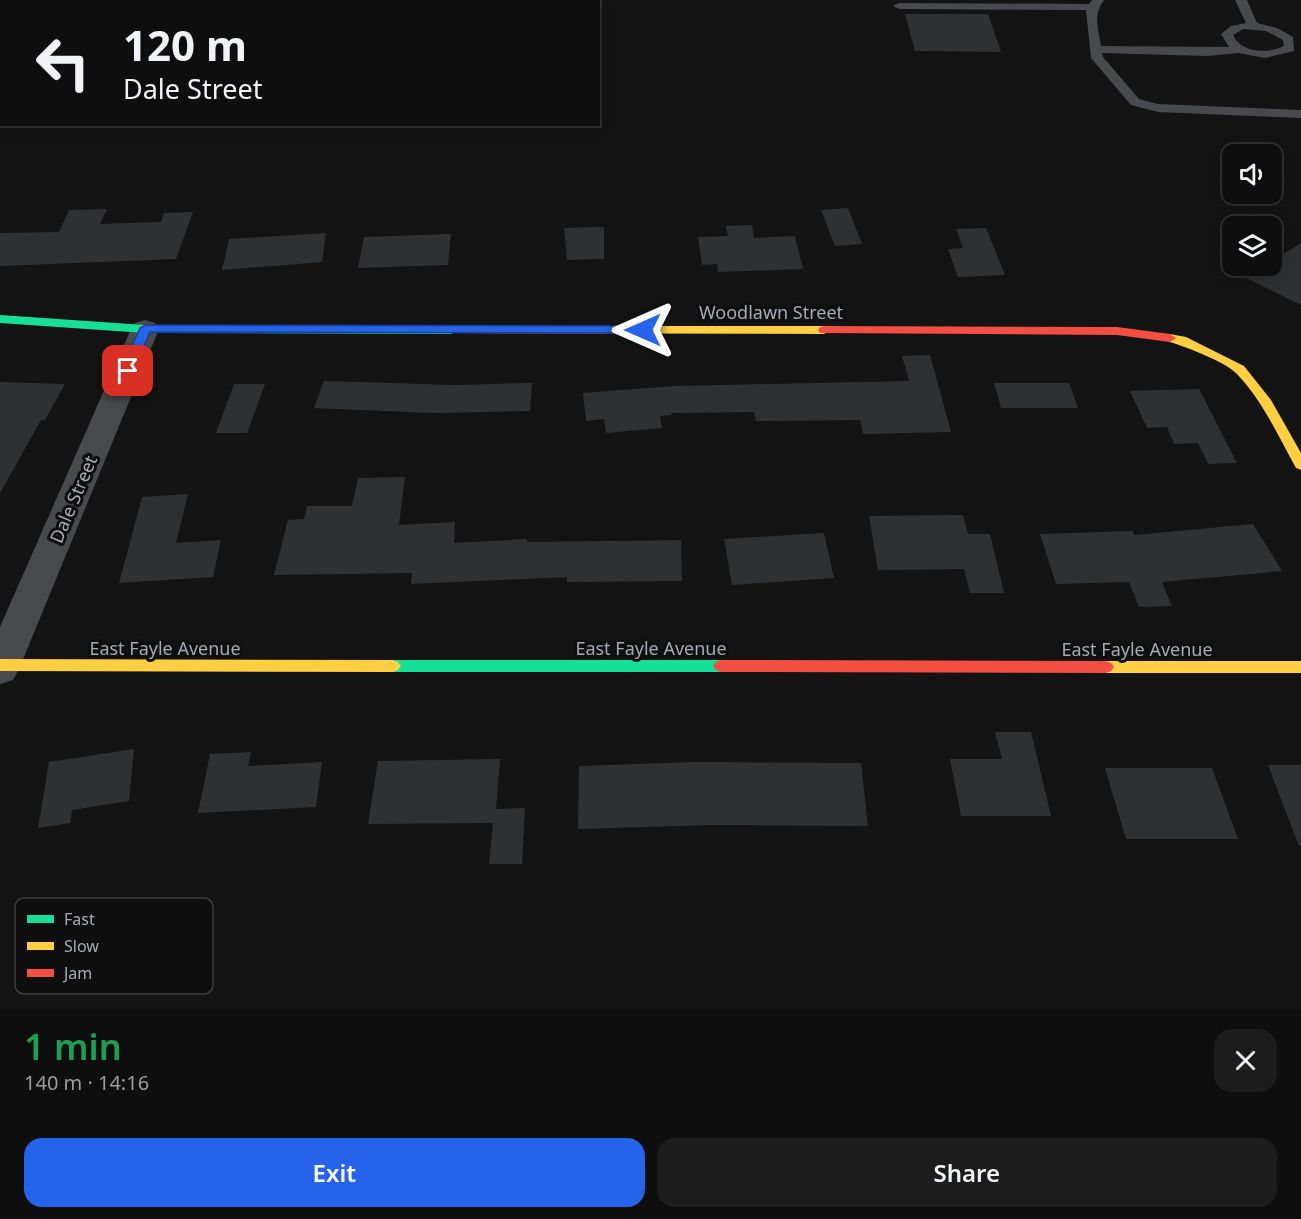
<!DOCTYPE html>
<html lang="en">
<head>
<meta charset="utf-8">
<style>
  body { margin:0; font-family:"Noto Sans",sans-serif; background:#1c1c1d; color:#f1f3f6; height:100vh; display:flex; flex-direction:column; font-size:22px; white-space:nowrap }
  * { box-sizing:border-box; margin:0 }
  p { font-size:20px; color:#9b9c9e }
  .icon { flex:none; width:33px; height:33px; fill:none; stroke:currentColor; stroke-width:2; stroke-linecap:round; stroke-linejoin:round }
  .map { position:relative; height:1009px; overflow:hidden }
  .side { display:flex; flex-direction:column; background:#0e0e0f; flex:1 }
  .side>* { flex:none }
  .top-card { position:absolute; left:0px; top:0px; width:600px; height:126px; box-shadow:0 3px 15px #0003,0 0 0 2px #2e2e2f; background:#0e0e0f; color:#f1f3f6; overflow:hidden }
  .fabs { position:absolute; left:1222px; top:144px; display:grid; gap:12px }
  .fabs a { display:grid; place-items:center; width:60px; height:60px; border-radius:12px; background:#0e0e0f; box-shadow:0 3px 15px #0003,0 0 0 2px #2e2e2f; font-size:30px }
  .pin { position:absolute; display:grid; place-items:center; width:51px; height:51px; color:#fff; margin:-26px; border-radius:12px; box-shadow:0 3px 9px #0006 }
  .me { position:absolute; width:66px; margin:-33px; rotate:270deg; stroke-linejoin:round; filter:drop-shadow(0 0 4px #0008) }
  .turn { display:flex; align-items:center; gap:21px; height:126px; padding:0 24px; font-size:27px }
  .turn .icon { width:78px; height:78px; stroke-width:2.5 }
  .turn b { display:block; font-size:42px; line-height:51px }
  .round { display:grid; place-items:center; flex:none; width:63px; height:63px; border-radius:18px; background:#1c1c1d }
  .summary { display:flex; align-items:center; justify-content:space-between; height:102px; padding:0 24px }
  h1 { font-size:36px; font-weight:600; line-height:45px; color:#1e9e55 }
  .cta { display:flex; gap:12px; margin-top:auto; padding:12px 24px }
  .cta a { flex:1; height:69px; border-radius:18px; background:#2563eb; color:#fff; font-size:24px; font-weight:600; line-height:69px; text-align:center }
  .cta a+a { background:#1c1c1d; color:#f1f3f6 }
  .map>svg:first-child { display:block }
  .building { fill:#2f3031 }
  .lines { fill:none; stroke-linecap:round; stroke-linejoin:round }
  .lane { fill:#48494c; fill-rule:evenodd }
  .street { fill:#48494c; fill-rule:evenodd }
  .fast { fill:#16e098; fill-rule:evenodd }
  .slow { fill:#ffcf43; fill-rule:evenodd }
  .jam { fill:#f24e42; fill-rule:evenodd }
  .route { fill:#2563eb; stroke:#184099; stroke-width:1.5 }
  .labels { text-anchor:middle; dominant-baseline:central; stroke-width:6; stroke-linejoin:round; paint-order:stroke }
  .street-label { font-size:18px; fill:#a6abb3; stroke:#0e0e0f }
  .key { fill:#0e0e0f; stroke:#3c3d40; stroke-width:1.5 }
  .key-label { font-size:16px; fill:#a6abb3 }
</style>
</head>
<body>
<div class="map">
<svg width="1301" height="1009" viewBox="0 0 1301 1009">
  <rect width="100%" height="100%" fill="#131314"/>
  <!-- building -->
  <g class="building">
    <path d="M905,14H988L1001,52L915,51Z"/>
    <path d="M848,208L862,244L835,246L821,210Z"/>
    <path d="M107,209L100,224L161,222L164,213L193,212L176,259L0,266V233L59,232L69,210Z"/>
    <path d="M752,225L754,238L795,236L803,269L718,272L717,264L702,265L698,237L728,236L726,226Z"/>
    <path d="M604,227V259L567,260L564,228Z"/>
    <path d="M986,228L1005,275L958,277L948,249L963,248L956,229Z"/>
    <path d="M326,233L322,262L222,270L229,239Z"/>
    <path d="M451,234L448,265L358,268L364,237Z"/>
    <path d="M1301,243V305L1242,276L1256,266H1272V261Z"/>
    <path d="M930,355L951,432L863,434L860,420L756,421L754,412L671,413L672,415L660,416L662,428L606,433L604,419L586,421L583,393L674,386L909,381L902,356Z"/>
    <path d="M324,381L455,385L532,383L530,411L433,413L314,408Z"/>
    <path d="M0,382L65,384L45,420H41L0,493Z"/>
    <path d="M994,383H1069L1078,408H1001Z"/>
    <path d="M234,384H265L247,433H216Z"/>
    <path d="M1199,389L1237,463L1208,464L1198,443L1174,444L1167,427L1147,428L1130,391Z"/>
    <path d="M405,477L399,525L455,522L454,543L527,539V542L681,540L682,581L567,582V577L411,584L412,573L274,575L288,520L304,519L307,506H352L358,478Z"/>
    <path d="M188,494L176,543L221,540L213,577L119,583L142,497Z"/>
    <path d="M963,515L968,534H990L1004,593H970L964,569L878,570L869,516Z"/>
    <path d="M1253,524L1282,571L1162,582L1172,606L1139,607L1129,582L1056,584L1040,534L1133,531L1134,535Z"/>
    <path d="M824,533L834,578L732,585L724,539Z"/>
    <path d="M995,732H1031L1051,816H961L950,759H1002Z"/>
    <path d="M134,749L129,801L72,810L70,823L38,828L49,762Z"/>
    <path d="M251,752L248,766L322,762L316,807L198,813L210,754Z"/>
    <path d="M500,759L496,809L525,808L522,864H489L493,823L368,824L378,761Z"/>
    <path d="M695,762L861,763L868,826L709,825L578,829L579,766Z"/>
    <path d="M1268,765H1301V845L1299,846Z"/>
    <path d="M1105,768H1212L1238,839H1126Z"/>
  </g>
  <g class="lines">
    <!-- lane -->
    <path class="lane" d="M1092,0H1104C1093,14 1098,29 1101,46L1229,47L1221,34L1231,26L1246,23L1235,0H1247L1257,23L1277,28L1293,37L1294,51L1265,58L1239,53L1208,56L1102,53L1103,57L1139,99L1158,104L1301,110V118L1158,112L1131,105L1091,58L1086,10L899,9L893,6L899,3L1089,4ZM1243,29L1266,31L1283,40L1284,46C1268,54 1241,53 1233,35Z"/>
    <!-- street -->
    <path class="street" d="M145,320L155,323L159,329L19,669L13,680L0,684V627L131,329L135,323Z"/>
    <!-- fast -->
    <g class="fast">
      <path d="M0,315L145,325L451,326L457,330L451,334L145,333L0,323Z"/>
      <path d="M393,660H721L726,662L729,666L726,670L721,672H393L388,670L385,666L388,662Z"/>
    </g>
    <!-- slow -->
    <g class="slow">
      <path d="M451,326H824L830,330L824,334L447,333L445,330L447,327Z"/>
      <path d="M1170,334L1186,337L1244,366L1271,400L1301,453V470L1296,468C1278,436 1263,401 1237,374C1226,362 1182,345 1166,341L1164,338L1166,335Z"/>
      <path d="M0,659L393,660L398,662L401,666L398,670L393,672L0,671Z"/>
      <path d="M1106,661H1301V673H1106L1101,671L1098,667L1101,663Z"/>
    </g>
    <!-- jam -->
    <g class="jam">
      <path d="M824,326L1117,327L1170,334L1176,338L1170,342L1117,335L820,333L818,330L820,327Z"/>
      <path d="M721,660L1106,661L1111,663L1114,667L1111,671L1106,673L721,672L716,670L713,666L716,662Z"/>
    </g>
  </g>
  <!-- route -->
  <path class="route" d="M146,325L643,326L649,330L643,333L150,332L132,373H123L121,371L140,328Z"/>
  <g class="labels">
    <!-- street labels -->
    <g class="street-label">
      <text x="771" y="312">Woodlawn Street</text>
      <text transform="translate(73 499) rotate(-67)">Dale Street</text>
      <text x="165" y="648">East Fayle Avenue</text>
      <text x="651" y="648">East Fayle Avenue</text>
      <text x="1137" y="649">East Fayle Avenue</text>
    </g>
  </g>
  <!-- legend -->
  <rect x="15" y="898" width="198" height="96" rx="9" class="key"/>
  <rect x="27" y="915" width="27" height="8" fill="#16e098"/>
  <rect x="27" y="942" width="27" height="8" fill="#ffcf43"/>
  <rect x="27" y="969" width="27" height="8" fill="#f24e42"/>
  <g class="key-label">
    <text x="64" y="925">Fast</text>
    <text x="64" y="952">Slow</text>
    <text x="64" y="979">Jam</text>
  </g>
</svg>
<div class="fabs">
<a><svg class="icon" aria-label="sound" viewBox="0 0 24 24"><path d="M4 9h4l5-4v14l-5-4H4zM17 9q2 3 0 6"/></svg></a>
<a><svg class="icon" aria-label="layers" viewBox="0 0 24 24"><path d="M12 4l9 5-9 5-9-5zM3 14l9 5 9-5"/></svg></a>
</div>
<div class="pin" style="left:128px;top:371px;background:#d93025"><svg class="icon" aria-label="arrive" viewBox="0 0 24 24"><path d="M6 21V4h12l-3 4 3 4H6"/></svg></div>
<svg class="me" style="left:643px;top:330px" viewBox="-20 -20 40 40"><path d="M0-17L14 15 0 8-14 15z" fill="#2563eb" stroke="#fff" stroke-width="4"/></svg>
<div class="top-card">
<div class="turn"><svg class="icon" aria-label="left" viewBox="0 0 24 24"><path d="M17 20v-9H6M10 6l-5 5 5 5"/></svg><div><b>120 m</b>Dale Street</div></div>
</div>
</div>
<section class="side">
<div class="summary"><div><h1>1 min</h1><p>140 m · 14:16</p></div><a class="round"><svg class="icon" aria-label="close" viewBox="0 0 24 24"><path d="M6 6l12 12M18 6L6 18"/></svg></a></div>
<div class="cta"><a>Exit</a><a>Share</a></div>
</section>
</body>
</html>
